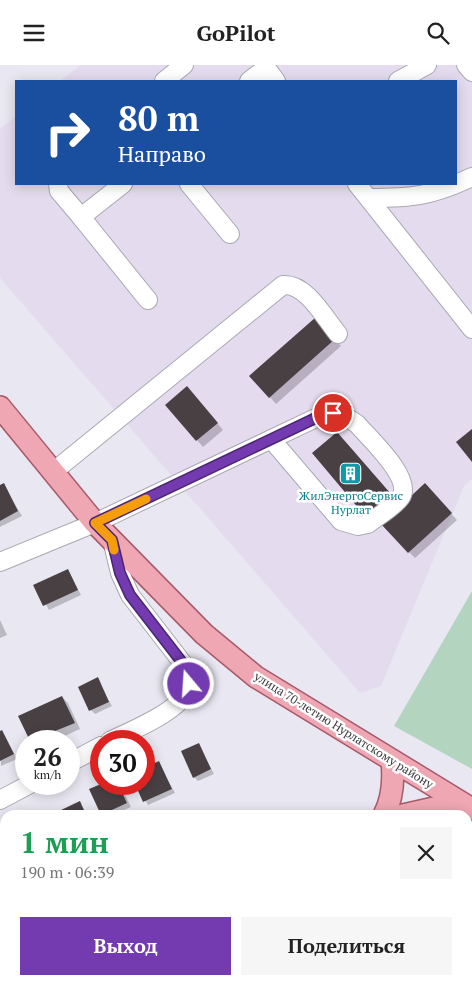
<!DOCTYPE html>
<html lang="ru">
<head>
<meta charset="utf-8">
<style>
  body { margin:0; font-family:"PT Serif",serif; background:#f6f6f6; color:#222; height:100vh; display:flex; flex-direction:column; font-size:19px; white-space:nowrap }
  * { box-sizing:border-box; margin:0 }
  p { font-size:16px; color:#767676 }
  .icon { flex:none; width:28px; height:28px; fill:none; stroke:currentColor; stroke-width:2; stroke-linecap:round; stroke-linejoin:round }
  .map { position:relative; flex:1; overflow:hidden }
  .sheet { position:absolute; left:0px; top:745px; width:472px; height:175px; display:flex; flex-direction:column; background:#fff; border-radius:15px 15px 0 0; box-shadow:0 2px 12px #0003 }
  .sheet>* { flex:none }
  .top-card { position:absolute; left:15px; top:15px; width:442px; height:105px; border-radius:0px; box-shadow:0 2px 12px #0003; background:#1a4fa0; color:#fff; overflow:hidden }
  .speed { position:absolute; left:15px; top:665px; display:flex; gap:10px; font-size:25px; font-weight:700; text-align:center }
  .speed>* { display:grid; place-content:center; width:65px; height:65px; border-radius:50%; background:#fff; box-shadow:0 2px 12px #0003; line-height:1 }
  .speed small { font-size:12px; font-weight:400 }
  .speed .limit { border:8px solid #d22; background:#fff; color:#111 }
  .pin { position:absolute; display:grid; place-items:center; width:42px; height:42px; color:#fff; margin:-21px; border:2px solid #fff; border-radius:50%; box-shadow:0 1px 5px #0007 }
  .me { position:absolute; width:55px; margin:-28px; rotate:342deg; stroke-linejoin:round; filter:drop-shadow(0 0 4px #0008) }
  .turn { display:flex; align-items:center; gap:18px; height:105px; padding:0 20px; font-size:22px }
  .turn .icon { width:65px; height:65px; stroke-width:2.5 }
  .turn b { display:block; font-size:35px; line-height:42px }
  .round { display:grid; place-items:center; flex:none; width:52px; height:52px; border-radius:0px; background:#f6f6f6 }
  .headline { display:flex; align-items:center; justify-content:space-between; height:85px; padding:0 20px }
  h1 { font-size:30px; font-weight:800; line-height:38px; color:#1e9e55 }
  .action { display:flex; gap:10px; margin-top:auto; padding:10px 20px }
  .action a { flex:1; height:58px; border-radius:0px; background:#743ab0; color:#fff; font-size:20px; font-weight:800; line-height:58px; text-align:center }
  .action a+a { background:#f6f6f6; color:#222 }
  header { display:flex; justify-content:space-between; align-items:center; height:65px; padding:0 20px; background:#fff; font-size:22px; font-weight:800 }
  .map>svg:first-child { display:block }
  .industrial { fill:#e5dbef }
  .green { fill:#b3d5c0 }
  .shadow { fill:#0003 }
  .building { fill:#494044 }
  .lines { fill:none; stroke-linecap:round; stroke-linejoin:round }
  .minor-casing { stroke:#a9a8b2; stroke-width:20 }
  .major-casing { stroke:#a85a69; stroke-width:24 }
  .minor { stroke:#fff; stroke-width:18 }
  .major { stroke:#eea7b3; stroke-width:21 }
  .route-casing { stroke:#4b2672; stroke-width:12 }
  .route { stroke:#743ab0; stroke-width:9 }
  .slow { stroke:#f59e0b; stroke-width:9 }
  .labels { text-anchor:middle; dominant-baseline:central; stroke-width:5; stroke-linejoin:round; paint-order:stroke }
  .culture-label { font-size:12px; fill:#0d838f; stroke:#fff }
  .street-label { font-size:12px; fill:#3a3a3e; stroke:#fff }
</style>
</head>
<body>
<header><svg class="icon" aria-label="menu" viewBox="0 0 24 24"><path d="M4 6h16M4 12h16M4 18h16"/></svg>GoPilot<svg class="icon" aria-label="search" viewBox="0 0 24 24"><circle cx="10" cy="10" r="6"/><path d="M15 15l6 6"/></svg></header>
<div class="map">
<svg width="472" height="920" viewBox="0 0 472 920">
  <rect width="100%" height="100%" fill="#e9e8f2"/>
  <!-- industrial -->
  <path class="industrial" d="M81,0H472V414L464,421L381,621L360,628L0,213V64L16,51V119H456V16H60Z"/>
  <!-- green -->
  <path class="green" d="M472,526V704L394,661Z"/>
  <!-- shadow -->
  <g class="shadow">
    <path d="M322,260L341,281L276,339L251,311Z"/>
    <path d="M193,329L223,365L203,382L167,340Z"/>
    <path d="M344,375L396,436L372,456Z"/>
    <path d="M3,420L22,451L0,462V422Z"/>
    <path d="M431,426L457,455L415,493L409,487Z"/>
    <path d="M68,505L81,530L49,545L35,520Z"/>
    <path d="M0,555L7,570L0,573Z"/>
    <path d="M97,614L112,641L95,649L91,645Z"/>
    <path d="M62,632L68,638L80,664L54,676H32L20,652Z"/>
    <path d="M2,666L17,694L1,701L0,667Z"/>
    <path d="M198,679L214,709L198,716L194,712Z"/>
    <path d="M158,697L175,728L148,740L136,719H144V704Z"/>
    <path d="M104,719H120L131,742L113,750H103L91,725Z"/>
    <path d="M79,737L88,750H63Z"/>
    <path d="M0,800L5,810L0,814Z"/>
    <path d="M229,915H250L233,919Z"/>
  </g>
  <!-- building -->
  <g class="building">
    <path d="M316,252L335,274L269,333L249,311Z"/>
    <path d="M187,321L218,358L196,376L165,340Z"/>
    <path d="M472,364V397L456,377Z"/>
    <path d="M337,367L391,429L365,451L312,388Z"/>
    <path d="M4,418L18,446L0,456V420Z"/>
    <path d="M425,418L452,448L408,488L381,459Z"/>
    <path d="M68,504L78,525L43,541L33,520Z"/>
    <path d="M98,612L109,637L89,646L78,622Z"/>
    <path d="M62,631L75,658L30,676L18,651Z"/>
    <path d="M2,665L14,689L0,696V666Z"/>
    <path d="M199,678L211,704L193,713L181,686Z"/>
    <path d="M159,696L172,724L143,737L135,719H144V703Z"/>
    <path d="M101,719H118L127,738L101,750L89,724Z"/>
    <path d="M80,736L86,750H61L59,746Z"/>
    <path d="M136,915H165L167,920H139Z"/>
  </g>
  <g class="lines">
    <defs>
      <g id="minor">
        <path d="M264,0L276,16"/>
        <path d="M466,0L472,7"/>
        <path d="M164,16L184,0"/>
        <path d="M249,16L266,3"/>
        <path d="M398,16L427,0"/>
        <path d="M58,119L59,126L81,152L123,119"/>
        <path d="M189,119L230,169"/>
        <path d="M357,119L472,264"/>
        <path d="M369,133C413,133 432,131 472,112"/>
        <path d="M81,152L148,235"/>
        <path d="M53,407L283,220C306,218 324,252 338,269"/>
        <path d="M0,497L95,458L322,350L342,349L357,359C369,373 413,413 401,432C394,442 378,451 368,459L358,461L341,456L271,374"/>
        <path d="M110,676C131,666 175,648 186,628C190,621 189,613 188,605L130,530L120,508L112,475"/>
        <path d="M69,698L101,681"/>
        <path d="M0,735L30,719"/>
      </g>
      <g id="major">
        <path d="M0,342L95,458L204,569L256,612L472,744"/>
        <path d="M384,750C393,733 394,716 392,697"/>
        <path d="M403,750L434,743L468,742"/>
        <path d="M41,920L52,915"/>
      </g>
    </defs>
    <!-- minor casing -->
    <use href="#minor" class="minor-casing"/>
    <!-- major casing -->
    <use href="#major" class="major-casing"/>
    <!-- minor -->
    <use href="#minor" class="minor"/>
    <!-- major -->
    <use href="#major" class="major"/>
  </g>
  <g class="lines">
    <defs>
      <path id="route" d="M189,619L188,605L130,530L120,508L112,475L95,458L322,350L333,348"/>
    </defs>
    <!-- route casing -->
    <use href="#route" class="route-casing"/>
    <!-- route -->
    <use href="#route" class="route"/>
    <!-- slow -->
    <path class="slow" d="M114,485L112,475L95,458L146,434"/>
  </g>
  <!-- icons -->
  <defs>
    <symbol id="building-square" viewBox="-11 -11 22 22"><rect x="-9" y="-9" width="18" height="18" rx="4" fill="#0f9aa8" stroke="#fff"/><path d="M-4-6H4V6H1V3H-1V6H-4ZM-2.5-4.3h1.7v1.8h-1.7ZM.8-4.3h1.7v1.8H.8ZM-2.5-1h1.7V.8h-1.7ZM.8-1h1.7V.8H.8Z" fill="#fff"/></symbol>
  </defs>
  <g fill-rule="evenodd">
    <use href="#building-square" x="338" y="396" width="25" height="25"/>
  </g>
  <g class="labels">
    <!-- culture labels -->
    <g class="culture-label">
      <text x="351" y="430">ЖилЭнергоСервис<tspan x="351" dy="14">Нурлат</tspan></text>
    </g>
    <!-- street labels -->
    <g class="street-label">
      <text transform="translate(344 665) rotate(32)">улица 70-летию Нурлатскому району</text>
    </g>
  </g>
</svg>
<div class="speed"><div>26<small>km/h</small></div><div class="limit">30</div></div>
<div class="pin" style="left:333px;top:348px;background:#d93025"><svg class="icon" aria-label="arrive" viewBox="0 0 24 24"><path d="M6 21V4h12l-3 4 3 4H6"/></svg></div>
<svg class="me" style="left:189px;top:619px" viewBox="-20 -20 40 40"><circle r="17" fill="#743ab0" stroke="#fff" stroke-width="3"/><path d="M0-11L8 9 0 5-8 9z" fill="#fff"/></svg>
<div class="top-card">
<div class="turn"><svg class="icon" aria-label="right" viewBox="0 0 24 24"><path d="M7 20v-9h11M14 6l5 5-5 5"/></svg><div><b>80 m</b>Направо</div></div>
</div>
<section class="sheet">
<div class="headline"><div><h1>1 мин</h1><p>190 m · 06:39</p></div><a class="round"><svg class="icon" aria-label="close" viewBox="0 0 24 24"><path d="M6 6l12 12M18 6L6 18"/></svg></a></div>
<div class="action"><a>Выход</a><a>Поделиться</a></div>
</section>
</div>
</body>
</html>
